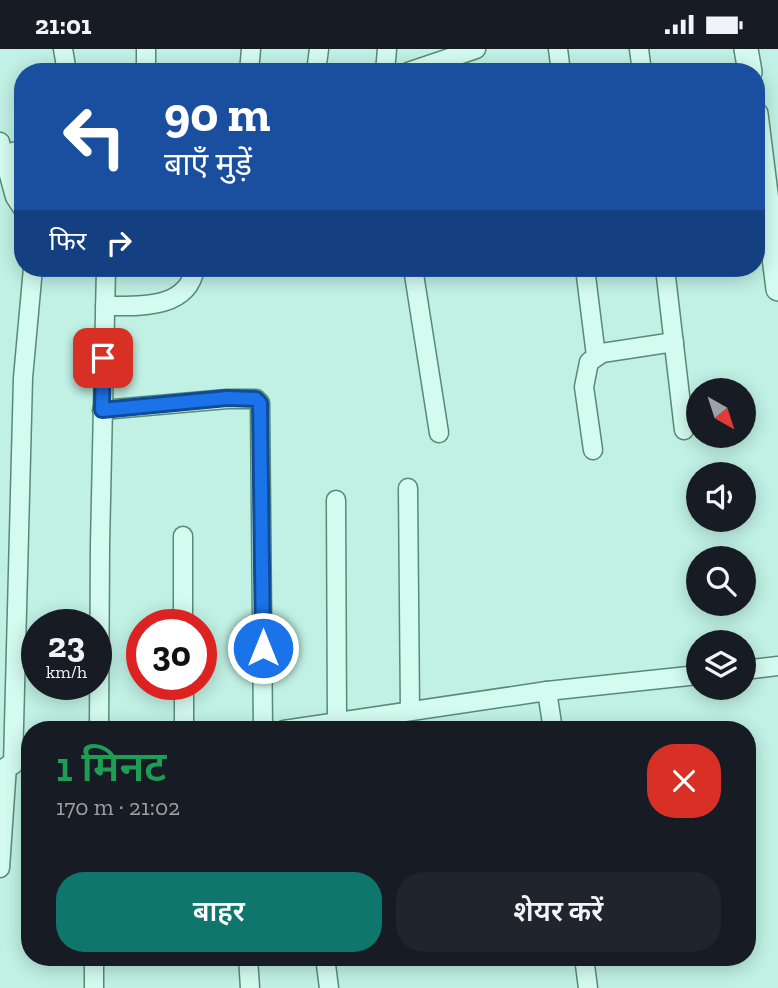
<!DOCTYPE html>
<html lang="hi">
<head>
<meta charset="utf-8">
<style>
  body { margin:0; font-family:"Zilla Slab","Noto Sans Devanagari",serif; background:#20242c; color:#f1f3f6; height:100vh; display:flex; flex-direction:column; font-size:26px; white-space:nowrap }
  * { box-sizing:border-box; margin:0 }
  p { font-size:23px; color:#9ea1a6 }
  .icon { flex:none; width:38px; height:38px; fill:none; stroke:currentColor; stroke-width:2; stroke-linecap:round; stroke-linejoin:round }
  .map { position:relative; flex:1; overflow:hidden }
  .sheet { position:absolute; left:21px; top:672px; width:735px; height:245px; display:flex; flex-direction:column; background:#171b24; border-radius:28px; box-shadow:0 4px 18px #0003 }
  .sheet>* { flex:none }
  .banner { position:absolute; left:14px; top:14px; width:751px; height:214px; border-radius:28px; box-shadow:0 4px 18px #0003; background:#1a4fa0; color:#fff; overflow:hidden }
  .needle { width:46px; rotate:141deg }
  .fabs { position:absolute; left:686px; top:329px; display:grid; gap:14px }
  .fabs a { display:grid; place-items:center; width:70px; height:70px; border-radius:50%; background:#171b24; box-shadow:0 4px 18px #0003; font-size:35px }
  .speed { position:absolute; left:21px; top:560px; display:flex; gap:14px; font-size:35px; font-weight:700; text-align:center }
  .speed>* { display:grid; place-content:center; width:91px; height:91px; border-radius:50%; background:#171b24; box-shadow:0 4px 18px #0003; line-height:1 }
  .speed small { font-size:18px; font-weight:400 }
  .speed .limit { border:10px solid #d22; background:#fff; color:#111 }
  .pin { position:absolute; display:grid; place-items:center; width:60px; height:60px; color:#fff; margin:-30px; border-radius:14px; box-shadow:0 4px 10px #0006 }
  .me { position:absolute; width:77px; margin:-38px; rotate:0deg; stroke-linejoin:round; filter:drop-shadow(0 0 5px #0008) }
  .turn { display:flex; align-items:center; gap:24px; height:147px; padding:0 35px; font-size:32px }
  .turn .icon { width:91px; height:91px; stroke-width:2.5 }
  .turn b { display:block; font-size:49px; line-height:60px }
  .then { display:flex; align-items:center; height:66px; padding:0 35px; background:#0003; gap:14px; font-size:26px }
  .round { display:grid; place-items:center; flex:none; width:74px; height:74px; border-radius:28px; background:#20242c }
  .summary { display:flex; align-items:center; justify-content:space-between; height:119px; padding:0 35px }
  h1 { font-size:42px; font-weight:600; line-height:52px; color:#1e9e55 }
  .button { display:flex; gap:14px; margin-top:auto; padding:14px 35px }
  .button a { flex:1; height:80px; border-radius:28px; background:#0f766e; color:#fff; font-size:28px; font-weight:600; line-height:80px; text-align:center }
  .button a+a { background:#20242c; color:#f1f3f6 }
  .status { display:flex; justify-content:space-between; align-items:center; height:49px; padding:0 35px; background:#171b24; direction:ltr }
  .status svg { height:19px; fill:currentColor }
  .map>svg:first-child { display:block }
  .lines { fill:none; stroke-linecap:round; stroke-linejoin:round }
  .minor-casing { stroke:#578b74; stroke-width:21 }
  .tertiary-casing { stroke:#578b74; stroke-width:26 }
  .minor { stroke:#d4fbf0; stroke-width:18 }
  .tertiary { stroke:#d4fbf0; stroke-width:23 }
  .route-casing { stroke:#114b97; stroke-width:18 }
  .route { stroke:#1a73e8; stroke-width:12 }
</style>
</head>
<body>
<div class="status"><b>21:01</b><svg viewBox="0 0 49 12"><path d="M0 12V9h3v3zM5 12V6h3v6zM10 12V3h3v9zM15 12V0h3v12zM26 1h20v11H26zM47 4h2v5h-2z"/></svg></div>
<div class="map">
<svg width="778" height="939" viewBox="0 0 778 939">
  <rect width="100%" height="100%" fill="#c0f1e4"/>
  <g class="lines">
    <defs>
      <g id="minor">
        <path d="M63,0L67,23"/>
        <path d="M146,0V23"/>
        <path d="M558,0L561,23"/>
        <path d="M639,0L642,23"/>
        <path d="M249,23L251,0"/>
        <path d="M316,23L319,0"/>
        <path d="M385,23L387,0"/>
        <path d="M408,23L476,0"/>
        <path d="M0,93L15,148L23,160"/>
        <path d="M0,107L23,100"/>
        <path d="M413,219L439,384"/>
        <path d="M585,219L596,307"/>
        <path d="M665,219L684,381"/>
        <path d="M105,257C138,257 188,261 195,219"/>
        <path d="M102,361L227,350H256L260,354L263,681"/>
        <path d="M593,401L584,338L589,313L602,304L674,293"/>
        <path d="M408,439L410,662"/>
        <path d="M336,451L337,673"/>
        <path d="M183,487V576"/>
        <path d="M744,621L778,617"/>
        <path d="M184,635V681"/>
        <path d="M547,642L553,681"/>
        <path d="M99,681L100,496L106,219"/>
        <path d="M284,681L547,642L698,626"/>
        <path d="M13,716L23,329L33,219"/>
        <path d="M0,819L7,717"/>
        <path d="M248,908L250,939"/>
        <path d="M325,908L329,939"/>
        <path d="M584,908L588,939"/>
        <path d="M94,939V908"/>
      </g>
      <g id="tertiary">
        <path d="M746,0L750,23"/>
        <path d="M756,65L778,240"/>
      </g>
    </defs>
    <!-- minor casing -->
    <use href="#minor" class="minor-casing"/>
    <!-- tertiary casing -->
    <use href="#tertiary" class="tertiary-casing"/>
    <!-- minor -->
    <use href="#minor" class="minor"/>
    <!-- tertiary -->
    <use href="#tertiary" class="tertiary"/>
  </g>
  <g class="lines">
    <defs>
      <path id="route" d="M103,309L102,361L227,349L256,350L260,354L263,599"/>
    </defs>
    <!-- route casing -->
    <use href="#route" class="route-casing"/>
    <!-- route -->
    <use href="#route" class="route"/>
  </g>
</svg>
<div class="fabs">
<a><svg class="needle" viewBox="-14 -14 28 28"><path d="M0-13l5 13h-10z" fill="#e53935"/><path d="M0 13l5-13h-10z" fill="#9ea1a6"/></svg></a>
<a><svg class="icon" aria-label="sound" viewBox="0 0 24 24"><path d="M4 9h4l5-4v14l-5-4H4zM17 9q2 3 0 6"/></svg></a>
<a><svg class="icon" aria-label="search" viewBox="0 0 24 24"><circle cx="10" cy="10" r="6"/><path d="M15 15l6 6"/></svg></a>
<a><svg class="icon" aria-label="layers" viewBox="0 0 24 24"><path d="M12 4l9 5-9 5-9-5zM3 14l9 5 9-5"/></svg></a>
</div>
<div class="speed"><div>23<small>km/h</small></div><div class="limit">30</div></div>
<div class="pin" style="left:103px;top:309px;background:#d93025"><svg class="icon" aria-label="arrive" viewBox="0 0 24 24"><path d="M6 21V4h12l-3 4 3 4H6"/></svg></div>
<svg class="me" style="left:263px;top:599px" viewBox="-20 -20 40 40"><circle r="17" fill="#1a73e8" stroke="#fff" stroke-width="3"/><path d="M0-11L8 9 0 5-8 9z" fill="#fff"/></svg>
<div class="banner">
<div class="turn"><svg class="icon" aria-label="left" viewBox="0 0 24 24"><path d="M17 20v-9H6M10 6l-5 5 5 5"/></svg><div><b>90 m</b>बाएँ मुड़ें</div></div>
<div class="then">फिर<svg class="icon" aria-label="right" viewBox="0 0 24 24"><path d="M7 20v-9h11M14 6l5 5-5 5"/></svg></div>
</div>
<section class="sheet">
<div class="summary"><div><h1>1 मिनट</h1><p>170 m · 21:02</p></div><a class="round" style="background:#d93025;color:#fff"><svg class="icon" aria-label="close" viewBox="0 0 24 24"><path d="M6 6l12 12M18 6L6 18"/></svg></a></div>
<div class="button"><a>बाहर</a><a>शेयर करें</a></div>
</section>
</div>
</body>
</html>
